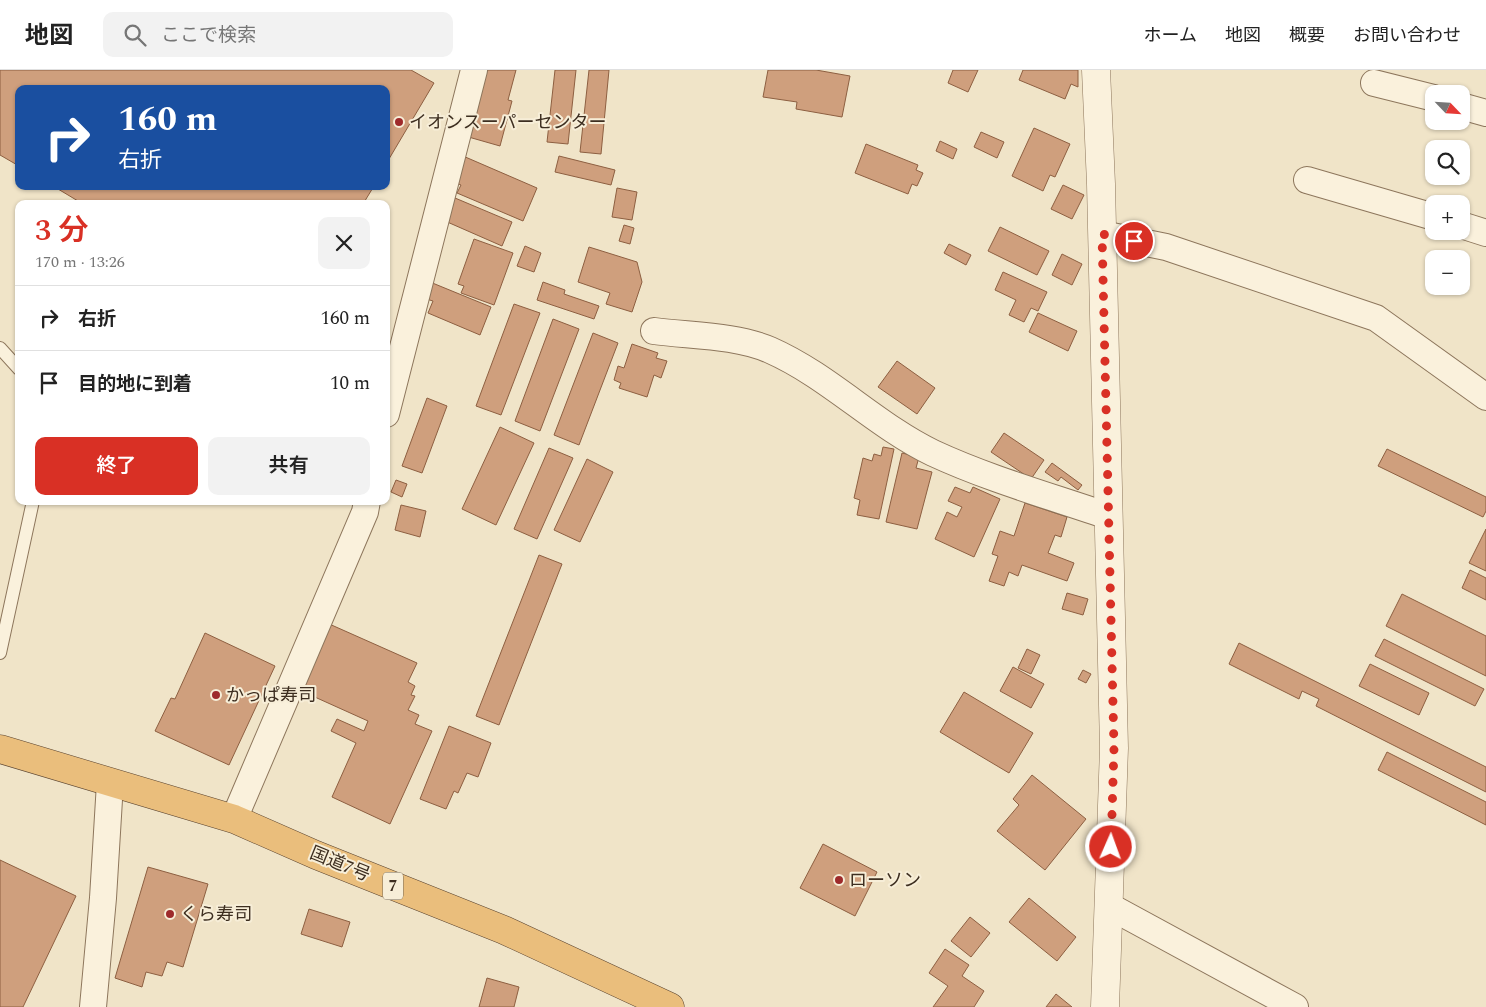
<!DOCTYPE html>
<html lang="ja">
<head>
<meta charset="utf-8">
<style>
  body { margin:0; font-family:Spectral,"Noto Sans JP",serif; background:#f2f2f2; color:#222; height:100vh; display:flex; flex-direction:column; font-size:19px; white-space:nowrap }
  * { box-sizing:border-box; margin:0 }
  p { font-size:16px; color:#767676 }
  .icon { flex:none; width:28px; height:28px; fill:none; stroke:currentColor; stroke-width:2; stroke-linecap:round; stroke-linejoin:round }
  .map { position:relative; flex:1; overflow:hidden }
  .details { position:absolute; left:15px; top:130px; width:375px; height:305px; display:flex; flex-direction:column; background:#fff; border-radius:10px; box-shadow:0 1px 4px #0004 }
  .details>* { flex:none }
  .banner { position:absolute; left:15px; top:15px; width:375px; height:105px; border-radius:10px; box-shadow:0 1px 4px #0004; background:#1a4fa0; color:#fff; overflow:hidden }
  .needle { width:32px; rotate:115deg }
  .controls { position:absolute; left:1425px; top:15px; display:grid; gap:10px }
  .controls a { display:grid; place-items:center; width:45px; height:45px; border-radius:10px; background:#fff; box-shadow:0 1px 4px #0004; font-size:25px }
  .pin { position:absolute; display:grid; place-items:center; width:42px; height:42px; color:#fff; margin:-21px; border:2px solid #fff; border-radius:50%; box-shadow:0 1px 5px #0007 }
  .me { position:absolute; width:55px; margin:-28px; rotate:2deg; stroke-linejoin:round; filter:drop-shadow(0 0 4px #0008) }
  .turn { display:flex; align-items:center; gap:18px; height:105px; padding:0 20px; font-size:22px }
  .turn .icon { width:65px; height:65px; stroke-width:2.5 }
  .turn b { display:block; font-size:35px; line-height:42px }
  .round { display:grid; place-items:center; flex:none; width:52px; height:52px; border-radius:10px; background:#f2f2f2 }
  .overview { display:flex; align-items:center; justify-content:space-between; height:85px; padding:0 20px }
  h1 { font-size:30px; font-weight:600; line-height:38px; color:#d93025 }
  .cta { display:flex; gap:10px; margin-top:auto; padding:10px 20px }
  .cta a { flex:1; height:58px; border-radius:10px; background:#d93025; color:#fff; font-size:20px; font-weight:600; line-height:58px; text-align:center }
  .cta a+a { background:#f2f2f2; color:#222 }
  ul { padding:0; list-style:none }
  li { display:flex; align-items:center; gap:15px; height:65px; padding:0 20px; border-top:1px solid #e0e0e0 }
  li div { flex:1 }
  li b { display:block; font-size:19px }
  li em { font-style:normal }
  header { display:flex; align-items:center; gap:30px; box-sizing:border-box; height:70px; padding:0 25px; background:#fff; border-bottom:1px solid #e0e0e0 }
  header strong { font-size:24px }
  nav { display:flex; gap:28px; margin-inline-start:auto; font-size:18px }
  .search { width:350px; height:45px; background:#f2f2f2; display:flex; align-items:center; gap:12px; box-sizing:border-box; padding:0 18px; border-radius:10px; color:#767676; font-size:19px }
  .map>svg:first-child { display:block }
  .building { fill:#cf9f7d; stroke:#8d5f41 }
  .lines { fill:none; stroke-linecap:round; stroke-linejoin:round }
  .service-casing { stroke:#8d765c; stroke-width:14 }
  .minor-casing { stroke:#8d765c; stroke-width:28 }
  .tertiary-casing { stroke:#8d765c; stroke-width:29 }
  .trunk-casing { stroke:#5b4430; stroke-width:29 }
  .service { stroke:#faf1dc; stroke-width:12 }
  .minor { stroke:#faf1dc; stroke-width:26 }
  .tertiary { stroke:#faf1dc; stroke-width:28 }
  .trunk { stroke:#eabe7c; stroke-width:28 }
  .route { stroke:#d93025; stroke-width:9; stroke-dasharray:0 16.2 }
  .poi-dot { fill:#9e2a2b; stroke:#f7eed8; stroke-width:2 }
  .labels { text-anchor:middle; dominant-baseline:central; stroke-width:4; stroke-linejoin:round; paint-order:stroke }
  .shield { fill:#f7eed8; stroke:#756857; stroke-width:1 }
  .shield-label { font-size:16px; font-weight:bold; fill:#3d2e20 }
  .poi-label { font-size:18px; fill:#3d2e20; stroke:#f7eed8; text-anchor:start }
  .street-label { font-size:18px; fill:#3d2e20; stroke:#f7eed8 }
</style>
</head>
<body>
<header>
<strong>地図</strong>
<div class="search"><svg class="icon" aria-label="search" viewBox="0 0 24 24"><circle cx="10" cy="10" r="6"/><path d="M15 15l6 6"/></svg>ここで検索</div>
<nav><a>ホーム</a><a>地図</a><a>概要</a><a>お問い合わせ</a></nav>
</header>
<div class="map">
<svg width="1486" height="937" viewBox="0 0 1486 937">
  <rect width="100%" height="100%" fill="#f0e4c8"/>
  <!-- building -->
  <g class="building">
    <path d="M0,0H411L434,13L386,94V19H19V96L0,85Z"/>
    <path d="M484,0H516L508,30L512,31L500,76L465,66Z"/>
    <path d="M555,0H576L568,74L547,72Z"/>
    <path d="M589,0H609L601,84L580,82Z"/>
    <path d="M768,0H816L850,6L842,47L796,39L797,32L763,27Z"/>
    <path d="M953,0H978L968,22L948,13Z"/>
    <path d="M1023,0H1078V17L1071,14L1065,29L1019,10Z"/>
    <path d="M1034,58L1070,74L1055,107L1050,105L1043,121L1012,106Z"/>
    <path d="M981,62L1004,72L997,88L974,77Z"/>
    <path d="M940,71L957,79L953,89L936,81Z"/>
    <path d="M866,74L918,95L916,100L923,103L917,116L912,114L908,124L855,103Z"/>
    <path d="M463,86L537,118L523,151L457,123L461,115L452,111Z"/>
    <path d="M559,86L615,100L611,115L555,102Z"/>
    <path d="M1063,115L1084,125L1072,149L1051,139Z"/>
    <path d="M53,116H374L363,134H83Z"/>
    <path d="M617,118L637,122L632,150L612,147Z"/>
    <path d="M455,128L512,152L502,176L445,151Z"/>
    <path d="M624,155L634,158L630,174L619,171Z"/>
    <path d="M1000,157L1049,181L1037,205L988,181Z"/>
    <path d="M474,169L513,183L494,235L461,223L464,216L458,214Z"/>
    <path d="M949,174L971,185L966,195L944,183Z"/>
    <path d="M525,176L541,183L534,202L517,196Z"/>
    <path d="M589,177L637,192L642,212L632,242L606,234L610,223L578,212Z"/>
    <path d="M1062,184L1082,194L1072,215L1052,205Z"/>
    <path d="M1003,202L1047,222L1038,241L1031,238L1024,252L1009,245L1016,230L995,220Z"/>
    <path d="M430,212L491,237L480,265L428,243L433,231L423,228Z"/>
    <path d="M543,212L565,220L564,224L599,236L594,249L537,230Z"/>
    <path d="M514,234L540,243L501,345L476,336Z"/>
    <path d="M1038,243L1077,261L1068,281L1029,262Z"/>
    <path d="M553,249L579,259L540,361L515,351Z"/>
    <path d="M593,263L618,273L579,375L554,365Z"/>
    <path d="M632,274L658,283L656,288L667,291L661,308L654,305L647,327L619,318L621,313L614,310L618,296L624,298Z"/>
    <path d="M897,291L935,318L917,344L878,317Z"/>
    <path d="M427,328L447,336L422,403L402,396Z"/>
    <path d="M500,357L534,373L496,455L462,439Z"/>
    <path d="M1004,363L1044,390L1031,409L991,382Z"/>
    <path d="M883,377L894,379L879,449L857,445L860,430L854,428L863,388L872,391L874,384L881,386Z"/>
    <path d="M549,378L573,388L537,469L514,459Z"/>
    <path d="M1387,379L1486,427V441L1483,447L1378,396Z"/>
    <path d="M902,383L919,387L916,398L932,402L917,459L886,452Z"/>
    <path d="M587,389L613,402L580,472L554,460Z"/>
    <path d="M1052,393L1082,415L1078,420L1061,407L1058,411L1045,402Z"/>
    <path d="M396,410L407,414L402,427L391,422Z"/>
    <path d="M955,417L970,423L973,417L1000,429L974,487L935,469L947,442L957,447L962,437L948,431Z"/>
    <path d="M1025,433L1067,447L1061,467L1055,465L1048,483L1074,493L1067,511L1022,495L1018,506L1009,502L1004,516L989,511L998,486L992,484L1000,461L1014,466Z"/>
    <path d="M401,435L426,441L420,467L395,460Z"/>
    <path d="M1486,459V501L1469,493Z"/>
    <path d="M539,485L562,494L499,655L476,646Z"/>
    <path d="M1470,500L1486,508V530L1462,518Z"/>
    <path d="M1067,523L1088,529L1083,545L1062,539Z"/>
    <path d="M1402,524L1486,566V606L1386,556Z"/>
    <path d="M327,553L417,593L408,612L415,616L411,625L415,626L408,640L419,645L415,654L432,661L390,754L332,727L356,673L331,661L337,649L364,661L368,651L297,619Z"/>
    <path d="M205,563L275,596L229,695L155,661L171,628L175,629Z"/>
    <path d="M1384,569L1484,619L1475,636L1375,586Z"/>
    <path d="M1239,573L1486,697V722L1316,636L1319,629L1302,621L1299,629L1229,594Z"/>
    <path d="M1027,579L1040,585L1031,604L1018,598Z"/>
    <path d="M1370,594L1429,623L1419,645L1359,616Z"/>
    <path d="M1013,597L1044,614L1031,638L1000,621Z"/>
    <path d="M1083,600L1091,604L1086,613L1078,609Z"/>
    <path d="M964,622L1033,663L1009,703L940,662Z"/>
    <path d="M449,656L491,673L478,707L467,703L458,723L454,721L446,739L420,729Z"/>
    <path d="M1387,682L1486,732V755L1378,700Z"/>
    <path d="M1032,705L1086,749L1045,800L997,761L1019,735L1013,729Z"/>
    <path d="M823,774L877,802L855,846L800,818Z"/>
    <path d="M0,790L76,826L23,937H0Z"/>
    <path d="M148,797L208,814L183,897L167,892L162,906L146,902L142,917L115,908Z"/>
    <path d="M1029,828L1076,867L1057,891L1009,852Z"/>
    <path d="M309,839L350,852L342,877L301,864Z"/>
    <path d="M970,847L990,863L971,887L951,871Z"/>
    <path d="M945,879L969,895L962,906L984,921L974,937H933L948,916L929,903Z"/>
    <path d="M487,908L519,917L514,937H479Z"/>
    <path d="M1056,924L1072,937H1046Z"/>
  </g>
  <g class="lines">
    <defs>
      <g id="service">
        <path d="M0,278L19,299"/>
        <path d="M0,583L33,431"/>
      </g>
      <g id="minor">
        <path d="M1374,13L1434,28"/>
        <path d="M1461,36L1486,43"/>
        <path d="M1307,110L1434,147"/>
        <path d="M1461,155L1486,163"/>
        <path d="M1102,164L1166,177L1376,248L1486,327"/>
        <path d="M654,261C691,266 735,265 770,280C829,306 875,355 933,383C989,409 1050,426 1108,446"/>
        <path d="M386,344L474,0"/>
        <path d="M234,749L365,442L367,431"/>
        <path d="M1109,836L1295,937"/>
        <path d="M93,937L103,828L110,713"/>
      </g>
      <path id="tertiary" d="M1096,0L1101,114L1114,678L1105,937"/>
      <path id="trunk" d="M0,679L234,749L316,785L504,860L670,937"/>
    </defs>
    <!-- service casing -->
    <use href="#service" class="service-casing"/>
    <!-- minor casing -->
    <use href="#minor" class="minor-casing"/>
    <!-- tertiary casing -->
    <use href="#tertiary" class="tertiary-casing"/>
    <!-- trunk casing -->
    <use href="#trunk" class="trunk-casing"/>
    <!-- service -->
    <use href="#service" class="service"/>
    <!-- minor -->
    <use href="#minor" class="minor"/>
    <!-- tertiary -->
    <use href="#tertiary" class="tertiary"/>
    <!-- trunk -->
    <use href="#trunk" class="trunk"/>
  </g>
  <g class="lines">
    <!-- route -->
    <path class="route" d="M1111,777L1114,678L1102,164L1134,171"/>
  </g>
  <!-- markers -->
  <g class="poi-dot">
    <circle cx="399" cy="52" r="5"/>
    <circle cx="216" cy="625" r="5"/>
    <circle cx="839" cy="810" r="5"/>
    <circle cx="170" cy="844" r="5"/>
  </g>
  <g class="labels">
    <!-- shield labels -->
    <rect class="shield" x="383" y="802.5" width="20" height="27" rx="4"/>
    <g class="shield-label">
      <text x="393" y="816">7</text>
    </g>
    <!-- poi labels -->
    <g class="poi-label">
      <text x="409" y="52">イオンスーパーセンター</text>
      <text x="226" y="625">かっぱ寿司</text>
      <text x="849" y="810">ローソン</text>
      <text x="180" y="844">くら寿司</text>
    </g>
    <!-- street labels -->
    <g class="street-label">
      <text transform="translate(340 794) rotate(22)">国道7号</text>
    </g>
  </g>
</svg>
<div class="controls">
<a><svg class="needle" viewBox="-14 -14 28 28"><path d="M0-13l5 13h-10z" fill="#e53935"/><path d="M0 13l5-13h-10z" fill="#767676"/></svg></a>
<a><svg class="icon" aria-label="search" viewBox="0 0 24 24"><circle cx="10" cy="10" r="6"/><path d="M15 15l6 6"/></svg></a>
<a>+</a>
<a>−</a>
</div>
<div class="pin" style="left:1134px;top:171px;background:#d93025"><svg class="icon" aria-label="arrive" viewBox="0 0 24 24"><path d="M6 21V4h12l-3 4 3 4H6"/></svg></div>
<svg class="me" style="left:1111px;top:777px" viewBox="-20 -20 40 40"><circle r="17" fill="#d93025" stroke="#fff" stroke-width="3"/><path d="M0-11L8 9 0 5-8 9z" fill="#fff"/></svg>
<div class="banner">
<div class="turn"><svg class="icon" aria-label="right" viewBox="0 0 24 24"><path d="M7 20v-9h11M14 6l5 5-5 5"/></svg><div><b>160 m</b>右折</div></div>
</div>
<section class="details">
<div class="overview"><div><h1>3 分</h1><p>170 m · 13:26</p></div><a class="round"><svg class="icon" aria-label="close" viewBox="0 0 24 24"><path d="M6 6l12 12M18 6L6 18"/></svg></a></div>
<ul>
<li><svg class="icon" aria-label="right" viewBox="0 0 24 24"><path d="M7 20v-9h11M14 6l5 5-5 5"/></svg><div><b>右折</b></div><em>160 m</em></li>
<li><svg class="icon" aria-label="arrive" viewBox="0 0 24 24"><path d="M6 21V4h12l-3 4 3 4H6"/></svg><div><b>目的地に到着</b></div><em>10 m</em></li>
</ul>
<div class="cta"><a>終了</a><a>共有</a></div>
</section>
</div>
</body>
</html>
